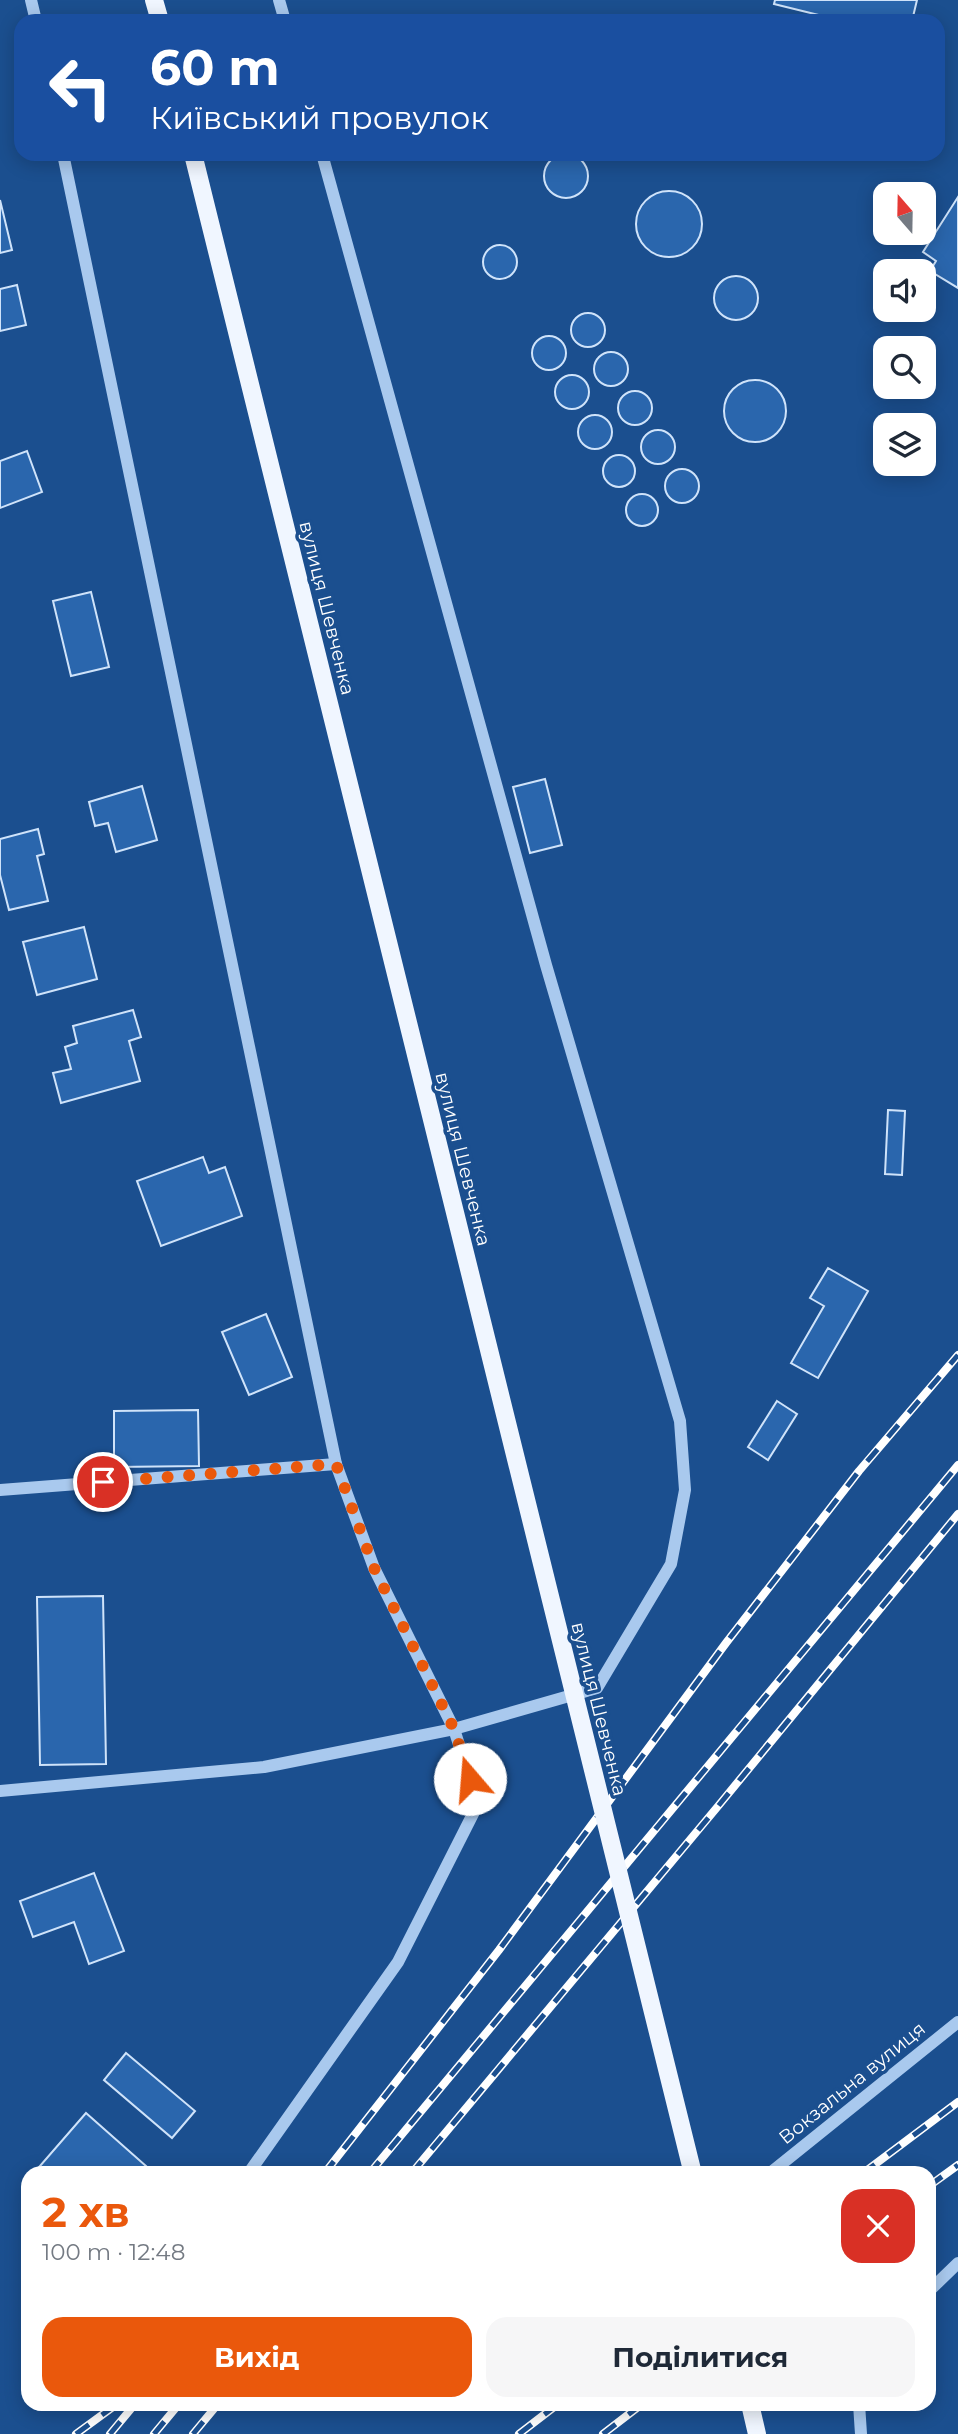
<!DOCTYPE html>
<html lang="uk">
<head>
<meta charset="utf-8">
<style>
  body { margin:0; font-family:Montserrat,sans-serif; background:#f6f6f7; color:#1f2937; height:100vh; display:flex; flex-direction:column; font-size:26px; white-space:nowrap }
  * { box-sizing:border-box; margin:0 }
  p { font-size:23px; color:#747a83 }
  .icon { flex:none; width:38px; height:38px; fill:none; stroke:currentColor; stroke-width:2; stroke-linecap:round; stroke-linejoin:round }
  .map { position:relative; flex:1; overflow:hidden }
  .side { position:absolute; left:21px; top:2166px; width:915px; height:245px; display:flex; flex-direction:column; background:#fff; border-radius:21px; box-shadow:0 4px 18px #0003 }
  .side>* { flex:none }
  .hud { position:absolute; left:14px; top:14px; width:931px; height:147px; border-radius:21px; box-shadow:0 4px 18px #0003; background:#1a4fa0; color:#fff; overflow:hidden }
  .needle { width:46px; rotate:340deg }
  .buttons { position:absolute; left:873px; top:182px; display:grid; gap:14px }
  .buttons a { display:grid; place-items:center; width:63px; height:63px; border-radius:14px; background:#fff; box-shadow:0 4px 18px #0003; font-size:35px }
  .pin { position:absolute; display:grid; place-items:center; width:60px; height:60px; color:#fff; margin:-30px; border:4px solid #fff; border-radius:50%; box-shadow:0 2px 7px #0007 }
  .me { position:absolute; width:77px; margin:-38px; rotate:342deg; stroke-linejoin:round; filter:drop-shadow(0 0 5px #0008) }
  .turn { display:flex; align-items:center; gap:24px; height:147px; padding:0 21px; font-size:32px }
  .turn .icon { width:91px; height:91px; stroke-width:2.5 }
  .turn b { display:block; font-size:49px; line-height:60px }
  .round { display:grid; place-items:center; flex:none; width:74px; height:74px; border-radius:21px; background:#f6f6f7 }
  .head { display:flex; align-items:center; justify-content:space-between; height:119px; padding:0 21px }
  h1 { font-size:42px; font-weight:700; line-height:52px; color:#ea580c }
  .action { display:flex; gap:14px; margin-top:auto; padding:14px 21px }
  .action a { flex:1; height:80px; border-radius:21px; background:#ea580c; color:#fff; font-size:28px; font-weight:700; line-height:80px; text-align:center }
  .action a+a { background:#f6f6f7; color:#1f2937 }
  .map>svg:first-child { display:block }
  .building { fill:#2a66ad; stroke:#cfe3fa; stroke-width:2 }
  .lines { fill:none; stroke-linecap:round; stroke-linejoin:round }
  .minor { stroke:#a9c9ee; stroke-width:12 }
  .major { stroke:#f0f6ff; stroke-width:18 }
  .rail-casing { stroke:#fff; stroke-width:8 }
  .rail { stroke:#1b4f8f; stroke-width:5; stroke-dasharray:16; stroke-linecap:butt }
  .major-bridge { stroke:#f0f6ff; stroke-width:18 }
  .route { stroke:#ea580c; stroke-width:12; stroke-dasharray:0 21.6 }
  .labels { text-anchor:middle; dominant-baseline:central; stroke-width:7; stroke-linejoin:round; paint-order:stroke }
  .street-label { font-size:19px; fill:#fff; stroke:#1b4f8f }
</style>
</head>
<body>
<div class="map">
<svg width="958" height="2434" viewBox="0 0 958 2434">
  <rect width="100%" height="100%" fill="#1b4f8f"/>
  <!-- building -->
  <g class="building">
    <path d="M775,0H917L912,21H843L774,4Z"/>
    <circle cx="566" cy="176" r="22"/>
    <circle cx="669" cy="224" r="33"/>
    <path d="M958,197V288L930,271L936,261L923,252Z"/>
    <path d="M0,200L12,250L0,253Z"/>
    <circle cx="500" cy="262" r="17"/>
    <circle cx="736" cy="298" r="22"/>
    <path d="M17,285L26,325L0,331V289Z"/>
    <circle cx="588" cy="330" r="17"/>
    <circle cx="549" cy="353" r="17"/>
    <circle cx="611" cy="369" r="17"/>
    <circle cx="572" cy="392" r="17"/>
    <circle cx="755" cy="411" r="31"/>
    <circle cx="635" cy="408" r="17"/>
    <circle cx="595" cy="432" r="17"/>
    <circle cx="658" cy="447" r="17"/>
    <path d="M27,451L42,492L0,508V461Z"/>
    <circle cx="619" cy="471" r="16"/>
    <circle cx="682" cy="486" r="17"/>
    <circle cx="642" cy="510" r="16"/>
    <path d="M91,592L109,667L71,676L53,601Z"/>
    <path d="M545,779L562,845L530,853L513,787Z"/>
    <path d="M142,786L157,840L116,852L108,823L95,826L89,802Z"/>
    <path d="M38,829L44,854L37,856L48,901L9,910L0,875V839Z"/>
    <path d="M84,927L97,979L37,995L23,942Z"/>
    <path d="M133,1010L141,1037L129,1041L140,1081L61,1103L53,1073L71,1069L65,1047L77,1043L73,1026Z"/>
    <path d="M888,1110L905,1111L902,1175L885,1174Z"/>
    <path d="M203,1157L209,1173L225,1167L242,1216L161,1246L137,1181Z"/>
    <path d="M828,1268L868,1291L818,1378L791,1363L824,1306L810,1298Z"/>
    <path d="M266,1314L292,1377L249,1395L222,1332Z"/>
    <path d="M777,1401L797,1414L768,1460L748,1447Z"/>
    <path d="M198,1410L199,1466L114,1467V1411Z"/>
    <path d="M103,1596L106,1764L40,1765L37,1597Z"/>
    <path d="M94,1873L124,1951L89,1964L74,1922L33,1937L20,1901Z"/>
    <path d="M126,2053L195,2111L172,2138L104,2080Z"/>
    <path d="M86,2113L155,2174H33Z"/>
  </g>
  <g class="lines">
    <!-- minor -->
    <g class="minor">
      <path d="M31,0L36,21"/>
      <path d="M279,0L285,21"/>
      <path d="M63,154L336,1464L374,1568L454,1729L478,1804L398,1962L248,2174"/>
      <path d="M0,1490L336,1464"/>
      <path d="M0,1791L264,1767L454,1729L597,1688L671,1564L685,1490L680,1421L546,965L322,154"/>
      <path d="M769,2174L958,2022"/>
      <path d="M929,2291L958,2263"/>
      <path d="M859,2404L861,2434"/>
      <path d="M40,2405V2404"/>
    </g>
    <!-- major -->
    <g class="major">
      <path d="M154,0L160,21"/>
      <path d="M750,2404L757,2434"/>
    </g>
    <defs>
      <g id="rail">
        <path d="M324,2174L499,1950L726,1643L859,1471L958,1355"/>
        <path d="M369,2174L958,1465"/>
        <path d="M411,2174L719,1805L958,1514"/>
        <path d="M862,2174L958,2102"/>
        <path d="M929,2186L958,2165"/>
        <path d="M76,2434L117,2404"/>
        <path d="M110,2434L135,2404"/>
        <path d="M154,2434L179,2404"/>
        <path d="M193,2434L218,2404"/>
        <path d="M519,2434L558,2404"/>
        <path d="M603,2434L642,2404"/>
      </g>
    </defs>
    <!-- rail casing -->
    <use href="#rail" class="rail-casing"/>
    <!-- rail -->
    <use href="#rail" class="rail"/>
    <!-- major-bridge -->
    <path class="major-bridge" d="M193,154L693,2174"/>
  </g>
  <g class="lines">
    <!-- route -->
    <path class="route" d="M103,1482L336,1464L374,1568L454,1729L470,1779"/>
  </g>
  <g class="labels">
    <!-- street labels -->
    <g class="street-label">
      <text transform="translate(327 608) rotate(76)">вулиця Шевченка</text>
      <text transform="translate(463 1159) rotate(76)">вулиця Шевченка</text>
      <text transform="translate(599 1709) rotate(76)">вулиця Шевченка</text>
      <text transform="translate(852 2083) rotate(-39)">Вокзальна вулиця</text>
    </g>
  </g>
</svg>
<div class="buttons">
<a><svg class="needle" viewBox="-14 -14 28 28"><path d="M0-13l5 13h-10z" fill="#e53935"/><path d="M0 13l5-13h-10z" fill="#747a83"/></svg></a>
<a><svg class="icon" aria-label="sound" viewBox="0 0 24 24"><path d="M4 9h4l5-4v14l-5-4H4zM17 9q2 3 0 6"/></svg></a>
<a><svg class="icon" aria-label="search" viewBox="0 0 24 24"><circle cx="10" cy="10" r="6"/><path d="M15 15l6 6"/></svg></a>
<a><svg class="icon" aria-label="layers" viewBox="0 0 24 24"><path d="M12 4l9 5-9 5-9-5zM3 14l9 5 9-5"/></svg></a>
</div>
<div class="pin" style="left:103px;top:1482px;background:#d93025"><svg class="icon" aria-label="arrive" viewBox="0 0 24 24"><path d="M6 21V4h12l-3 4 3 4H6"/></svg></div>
<svg class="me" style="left:470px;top:1779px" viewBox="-20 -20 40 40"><circle r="19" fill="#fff"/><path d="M0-13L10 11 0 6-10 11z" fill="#ea580c"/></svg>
<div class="hud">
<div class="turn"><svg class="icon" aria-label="left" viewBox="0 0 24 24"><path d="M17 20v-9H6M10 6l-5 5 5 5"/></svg><div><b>60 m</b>Київський провулок</div></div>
</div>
<section class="side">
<div class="head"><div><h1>2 хв</h1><p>100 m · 12:48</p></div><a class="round" style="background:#d93025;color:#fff"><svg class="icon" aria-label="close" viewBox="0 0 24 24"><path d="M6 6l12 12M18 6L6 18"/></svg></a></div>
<div class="action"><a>Вихід</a><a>Поділитися</a></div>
</section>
</div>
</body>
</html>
